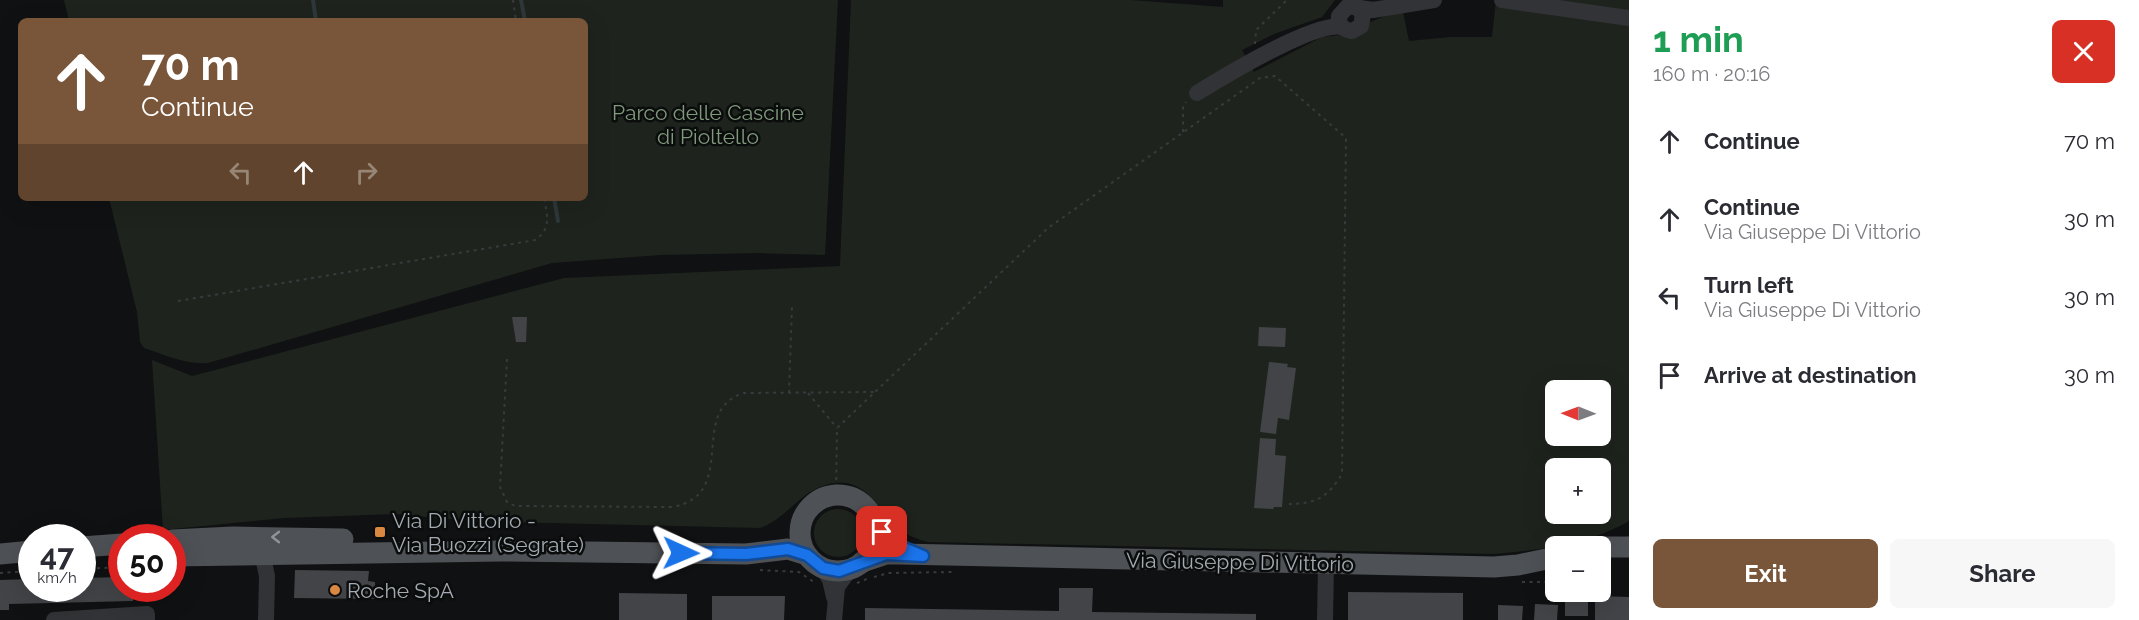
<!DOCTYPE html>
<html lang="en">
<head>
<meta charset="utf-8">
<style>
  body { margin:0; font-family:Raleway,sans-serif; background:#f7f7f7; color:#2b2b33; height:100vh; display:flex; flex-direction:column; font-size:22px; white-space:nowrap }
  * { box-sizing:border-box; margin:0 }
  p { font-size:20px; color:#7c7c81 }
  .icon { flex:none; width:33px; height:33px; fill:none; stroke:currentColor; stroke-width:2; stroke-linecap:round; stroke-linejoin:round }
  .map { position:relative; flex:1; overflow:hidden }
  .details { display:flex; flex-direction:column; background:#fff; width:510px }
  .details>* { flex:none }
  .banner { position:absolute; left:18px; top:18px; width:570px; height:183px; border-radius:9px; box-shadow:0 6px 24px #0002; background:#795539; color:#fff; overflow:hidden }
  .needle { width:39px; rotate:271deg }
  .controls { position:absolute; left:1545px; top:380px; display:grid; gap:12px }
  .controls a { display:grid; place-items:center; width:66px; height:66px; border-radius:9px; background:#fff; box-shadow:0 6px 24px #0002; font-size:30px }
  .speed { position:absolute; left:18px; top:524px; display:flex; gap:12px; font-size:30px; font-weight:700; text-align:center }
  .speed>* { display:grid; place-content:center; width:78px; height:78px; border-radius:50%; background:#fff; box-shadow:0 6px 24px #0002; line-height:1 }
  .speed small { font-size:15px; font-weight:400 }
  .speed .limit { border:9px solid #d22; background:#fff; color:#111 }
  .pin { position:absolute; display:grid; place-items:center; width:51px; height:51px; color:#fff; margin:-26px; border-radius:12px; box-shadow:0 3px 9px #0006 }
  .me { position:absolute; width:66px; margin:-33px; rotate:91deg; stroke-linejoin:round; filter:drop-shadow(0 0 4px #0008) }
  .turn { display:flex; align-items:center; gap:21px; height:126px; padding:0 24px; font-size:27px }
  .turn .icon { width:78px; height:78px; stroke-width:2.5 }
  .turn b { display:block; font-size:42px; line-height:51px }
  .lanes { display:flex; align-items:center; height:57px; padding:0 24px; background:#0003; justify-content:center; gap:30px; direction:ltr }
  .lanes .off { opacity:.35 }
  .round { display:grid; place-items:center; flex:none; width:63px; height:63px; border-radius:9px; background:#f7f7f7 }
  .headline { display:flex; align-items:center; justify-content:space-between; height:102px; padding:0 24px }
  h1 { font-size:36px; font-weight:700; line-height:45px; color:#1e9e55 }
  .cta { display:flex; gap:12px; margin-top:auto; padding:12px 24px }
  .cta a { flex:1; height:69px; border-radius:9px; background:#795539; color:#fff; font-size:24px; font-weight:700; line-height:69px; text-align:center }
  .cta a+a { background:#f7f7f7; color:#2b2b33 }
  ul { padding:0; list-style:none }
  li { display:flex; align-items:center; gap:18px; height:78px; padding:0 24px }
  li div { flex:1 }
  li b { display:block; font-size:22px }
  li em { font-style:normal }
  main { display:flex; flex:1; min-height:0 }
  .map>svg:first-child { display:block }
  .green { fill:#1e241d; fill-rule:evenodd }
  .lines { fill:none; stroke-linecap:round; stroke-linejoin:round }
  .stream { stroke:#2e373a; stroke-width:4 }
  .building { fill:#424447 }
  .path { stroke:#383a3d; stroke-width:2; stroke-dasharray:3 4.5; stroke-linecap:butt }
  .minor { stroke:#323336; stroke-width:16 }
  .major { stroke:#4e5155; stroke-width:21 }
  .oneway { stroke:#8e949a }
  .route-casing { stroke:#114b97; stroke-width:15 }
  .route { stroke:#1a73e8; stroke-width:10 }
  .poi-dot { fill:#d98841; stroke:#0b0c0c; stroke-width:2 }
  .labels { text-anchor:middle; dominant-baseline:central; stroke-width:5; stroke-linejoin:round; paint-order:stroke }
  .park-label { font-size:21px; fill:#80997d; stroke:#0b0c0c }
  .poi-label { font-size:21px; fill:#a3aab1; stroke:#0b0c0c; text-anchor:start }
  .street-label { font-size:21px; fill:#a3aab1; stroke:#0b0c0c }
</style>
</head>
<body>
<main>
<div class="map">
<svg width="1629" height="620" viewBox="0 0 1629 620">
  <rect width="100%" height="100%" fill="#101112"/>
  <!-- green -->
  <g class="green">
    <path d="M64,0H838L825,255L757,253L660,255L552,263L208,363C186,365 165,355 144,348L140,342L137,312L109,198H585V21H69Z"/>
    <path d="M851,0H1131L1223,7V0H1335L1322,17L1274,34L1242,50L1254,72L1322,37L1340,35L1387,15L1403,12L1409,41L1450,37H1492L1496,0H1629V521C1587,545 1540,550 1493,554L928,542C917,539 908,536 899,528C875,506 862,470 820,487C797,496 784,520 760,528L470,521L396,514L284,518L163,530L152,360L192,376L564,278L840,266ZM1556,390H1600V435H1556ZM1556,468H1600V513H1556Z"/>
    <circle cx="838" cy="533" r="24"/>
  </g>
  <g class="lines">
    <!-- stream -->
    <g class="stream">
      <path d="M313,0L316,21"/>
      <path d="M521,0L525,21"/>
      <path d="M554,198L558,221"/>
    </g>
  </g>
  <!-- building -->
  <g class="building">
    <path d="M512,317H527L526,342H516Z"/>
    <path d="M1259,327L1286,328L1285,347L1258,346Z"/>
    <path d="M1269,362L1288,364L1287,367L1296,368L1289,420L1278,418L1276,434L1260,432Z"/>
    <path d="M1260,438L1276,439L1275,455L1286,456L1282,507H1274L1273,509L1254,508Z"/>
    <path d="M295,570L369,571L368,581L375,582V599L294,598Z"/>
    <path d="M122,577V588H133V601L9,604V610H0V580L32,579V588H82V578Z"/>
    <path d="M1059,588H1093L1092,612L1256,614V620H865V608L1059,611Z"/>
    <path d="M1348,592L1463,593V620H1348Z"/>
    <path d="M619,593L687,594V620H619Z"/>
    <rect x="1565" y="594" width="23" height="22"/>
    <path d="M712,596H785L784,620H712Z"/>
    <path d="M1595,596L1629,597V620H1595Z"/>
    <path d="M1535,604L1558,605L1557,620H1534Z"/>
    <path d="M1498,605L1523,606L1522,620H1498Z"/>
  </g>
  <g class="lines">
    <!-- path -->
    <g class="path">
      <path d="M513,0L516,21"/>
      <path d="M1255,44L1256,30L1287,0"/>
      <path d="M1183,132V106L1186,102"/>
      <path d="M178,301L535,240C552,229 547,215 544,198"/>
      <path d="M507,359L500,487L507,502L515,506L672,507C741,495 686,410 744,393L874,392"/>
      <path d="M789,393L792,306"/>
      <path d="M808,393L837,428"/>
      <path d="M836,495L837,428L1048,228L1260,78L1275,76L1346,138L1342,474C1328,497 1316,504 1289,504"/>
      <path d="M82,569L122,567"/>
      <path d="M760,570L799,572L814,582"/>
      <path d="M0,573L32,571"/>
      <path d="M874,577L889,573L952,572"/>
      <path d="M1522,582H1547L1554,574"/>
      <path d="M857,583L869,578"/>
    </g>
    <!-- minor -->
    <g class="minor">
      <path d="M1502,0L1629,18"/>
      <path d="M1358,8L1363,15L1361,26L1352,31C1343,30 1338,24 1339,16L1348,6L1373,10L1434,0"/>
      <path d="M1197,93C1223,77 1315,21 1342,27"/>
      <path d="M254,549L262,553L267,576L266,620"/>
      <path d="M823,568L830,580L834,597"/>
      <path d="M54,620L147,614V620"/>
      <path d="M834,620L837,587L850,569"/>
      <path d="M1325,620L1326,564"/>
    </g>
    <!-- major -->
    <g class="major">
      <circle cx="838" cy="533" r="38"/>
      <path d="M172,540L233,537L343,539"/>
      <path d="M82,547L122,544"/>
      <path d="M1600,547H1629"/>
      <path d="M0,554L32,551"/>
      <path d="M172,556L502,551L746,554L788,549L807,555"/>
      <path d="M862,562L886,554H900L1494,567L1518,565L1556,557"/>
    </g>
  </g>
  <!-- one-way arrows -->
  <defs><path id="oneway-chevron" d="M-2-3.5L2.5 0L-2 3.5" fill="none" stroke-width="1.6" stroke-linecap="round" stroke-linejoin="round" transform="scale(1.5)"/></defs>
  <use class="oneway" href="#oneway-chevron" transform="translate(276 537) rotate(-180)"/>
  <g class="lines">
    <defs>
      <path id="route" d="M681,553L746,554L788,549L807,555L823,568L839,571L886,554L923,556L897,545L882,532"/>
    </defs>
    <!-- route casing -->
    <use href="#route" class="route-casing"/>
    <!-- route -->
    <use href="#route" class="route"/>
  </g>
  <!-- markers -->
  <g class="poi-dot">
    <rect x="374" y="526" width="12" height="12" rx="3"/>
    <circle cx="335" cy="590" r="6"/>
  </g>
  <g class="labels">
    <!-- park labels -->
    <g class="park-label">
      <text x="708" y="112">Parco delle Cascine<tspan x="708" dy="24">di Pioltello</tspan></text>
    </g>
    <!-- poi labels -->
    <g class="poi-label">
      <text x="392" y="520">Via Di Vittorio -<tspan x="392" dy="24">Via Buozzi (Segrate)</tspan></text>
      <text x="347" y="590">Roche SpA</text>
    </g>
    <!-- street labels -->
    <g class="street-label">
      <text transform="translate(1240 562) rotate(1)">Via Giuseppe Di Vittorio</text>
    </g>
  </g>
</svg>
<div class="controls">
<a><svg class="needle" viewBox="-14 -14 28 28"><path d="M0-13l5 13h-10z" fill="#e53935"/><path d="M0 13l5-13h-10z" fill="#7c7c81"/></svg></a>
<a>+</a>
<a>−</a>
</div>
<div class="speed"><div>47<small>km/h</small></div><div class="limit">50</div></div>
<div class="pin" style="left:882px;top:532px;background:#d93025"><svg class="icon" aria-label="arrive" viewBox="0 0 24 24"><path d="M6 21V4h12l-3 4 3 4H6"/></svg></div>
<svg class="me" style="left:681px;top:553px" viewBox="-20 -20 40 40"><path d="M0-17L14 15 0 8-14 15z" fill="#1a73e8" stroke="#fff" stroke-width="4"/></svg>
<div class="banner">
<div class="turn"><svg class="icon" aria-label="ahead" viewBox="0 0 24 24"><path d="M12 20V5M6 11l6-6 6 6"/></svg><div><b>70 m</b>Continue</div></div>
<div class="lanes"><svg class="icon off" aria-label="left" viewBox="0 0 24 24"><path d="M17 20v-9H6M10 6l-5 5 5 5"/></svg><svg class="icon" aria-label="ahead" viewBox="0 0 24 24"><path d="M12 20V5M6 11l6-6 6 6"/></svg><svg class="icon off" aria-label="right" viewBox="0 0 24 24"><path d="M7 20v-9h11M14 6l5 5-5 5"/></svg></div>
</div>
</div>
<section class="details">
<div class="headline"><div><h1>1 min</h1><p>160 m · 20:16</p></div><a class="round" style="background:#d93025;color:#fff"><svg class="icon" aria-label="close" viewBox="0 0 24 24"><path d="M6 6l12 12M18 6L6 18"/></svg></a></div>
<ul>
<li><svg class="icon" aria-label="ahead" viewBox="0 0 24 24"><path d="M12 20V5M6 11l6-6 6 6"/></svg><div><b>Continue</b></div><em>70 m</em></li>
<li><svg class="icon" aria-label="ahead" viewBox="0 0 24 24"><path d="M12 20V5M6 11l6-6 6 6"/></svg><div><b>Continue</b><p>Via Giuseppe Di Vittorio</p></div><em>30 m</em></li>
<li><svg class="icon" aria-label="left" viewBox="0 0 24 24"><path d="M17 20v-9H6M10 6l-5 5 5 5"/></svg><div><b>Turn left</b><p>Via Giuseppe Di Vittorio</p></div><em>30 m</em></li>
<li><svg class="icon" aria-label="arrive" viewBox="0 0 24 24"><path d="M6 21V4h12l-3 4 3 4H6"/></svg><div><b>Arrive at destination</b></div><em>30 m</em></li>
</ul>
<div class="cta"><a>Exit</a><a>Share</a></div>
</section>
</main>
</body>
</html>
